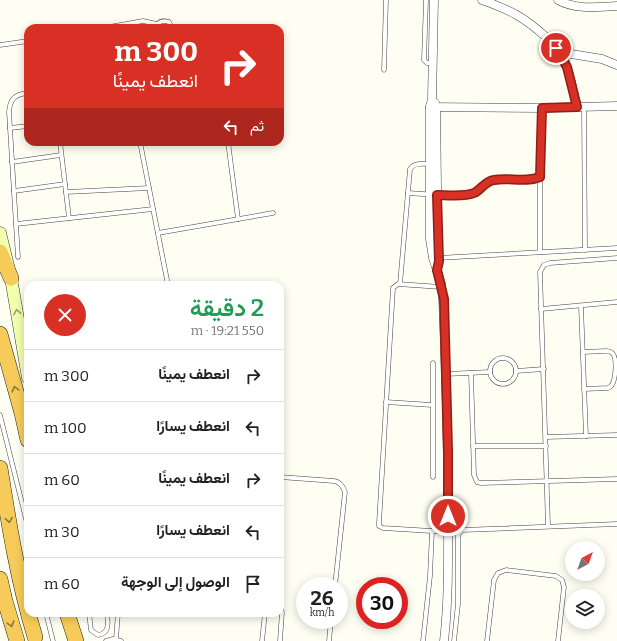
<!DOCTYPE html>
<html lang="ar">
<head>
<meta charset="utf-8">
<style>
  body { margin:0; font-family:Bitter,Vazirmatn,serif; background:#f2f2f2; color:#222; direction:rtl; height:100vh; display:flex; flex-direction:column; font-size:15px; white-space:nowrap }
  * { box-sizing:border-box; margin:0 }
  p { font-size:13px; color:#767676 }
  .icon { flex:none; width:22px; height:22px; fill:none; stroke:currentColor; stroke-width:2; stroke-linecap:round; stroke-linejoin:round }
  .map { position:relative; flex:1; overflow:hidden; direction:ltr }
  .sheet { position:absolute; left:24px; top:281px; width:260px; height:336px; display:flex; flex-direction:column; background:#fff; border-radius:12px; box-shadow:0 2px 10px #0003; direction:rtl }
  .sheet>* { flex:none }
  .guide { position:absolute; left:24px; top:24px; width:260px; height:122px; border-radius:12px; box-shadow:0 2px 10px #0003; direction:rtl; background:#d93025; color:#fff; overflow:hidden }
  .needle { width:26px; rotate:41deg }
  .controls { position:absolute; left:565px; top:541px; display:grid; gap:8px }
  .controls a { display:grid; place-items:center; width:40px; height:40px; border-radius:50%; background:#fff; box-shadow:0 2px 10px #0003; font-size:20px }
  .speed { position:absolute; left:296px; top:577px; display:flex; gap:8px; font-size:20px; font-weight:700; text-align:center }
  .speed>* { display:grid; place-content:center; width:52px; height:52px; border-radius:50%; background:#fff; box-shadow:0 2px 10px #0003; line-height:1 }
  .speed small { font-size:10px; font-weight:400 }
  .speed .limit { border:6px solid #d22; background:#fff; color:#111 }
  .pin { position:absolute; display:grid; place-items:center; width:34px; height:34px; color:#fff; margin:-17px; border:2px solid #fff; border-radius:50%; box-shadow:0 1px 4px #0007 }
  .me { position:absolute; width:44px; margin:-22px; rotate:0deg; stroke-linejoin:round; filter:drop-shadow(0 0 3px #0008) }
  .turn { display:flex; align-items:center; gap:14px; height:84px; padding:0 20px; font-size:18px }
  .turn .icon { width:52px; height:52px; stroke-width:2.5 }
  .turn b { display:block; font-size:28px; line-height:34px }
  .then { display:flex; align-items:center; height:38px; padding:0 20px; background:#0003; gap:8px; font-size:15px }
  .round { display:grid; place-items:center; flex:none; width:42px; height:42px; border-radius:21px; background:#f2f2f2 }
  .headline { display:flex; align-items:center; justify-content:space-between; height:68px; padding:0 20px }
  h1 { font-size:24px; font-weight:600; line-height:30px; color:#1e9e55 }
  ul { padding:0; list-style:none }
  li { display:flex; align-items:center; gap:12px; height:52px; padding:0 20px; border-top:1px solid #e0e0e0 }
  li div { flex:1 }
  li b { display:block; font-size:15px }
  li em { font-style:normal }
  .map>svg:first-child { display:block }
  .lines { fill:none; stroke-linecap:round; stroke-linejoin:round }
  .lane-casing { stroke:#424242; stroke-width:5 }
  .street-casing { stroke:#424242; stroke-width:9 }
  .secondary-casing { stroke:#313131; stroke-width:13 }
  .highway-casing { stroke:#202020; stroke-width:16 }
  .lane { stroke:#fff; stroke-width:4 }
  .street { stroke:#fff; stroke-width:8 }
  .secondary { stroke:#f2ffad; stroke-width:12 }
  .highway { stroke:#f6cb59; stroke-width:15 }
  .oneway { stroke:#979f6e }
  .oneway2 { stroke:#8e7638 }
  .route-casing { stroke:#8d1f18; stroke-width:10 }
  .route { stroke:#d93025; stroke-width:7 }
</style>
</head>
<body>
<div class="map">
<svg width="617" height="641" viewBox="0 0 617 641">
  <rect width="100%" height="100%" fill="#fefff2"/>
  <g class="lines">
    <defs>
      <g id="lane">
        <path d="M426,0L424,60L427,63H433"/>
        <path d="M104,28L143,21L157,24"/>
        <path d="M156,28C158,21 162,20 169,22L172,28"/>
        <path d="M0,45L28,41"/>
        <path d="M384,70L386,0"/>
        <path d="M584,107L585,250"/>
        <path d="M10,128L28,126"/>
        <path d="M60,142L69,218"/>
        <path d="M140,142L168,285"/>
        <path d="M228,142L238,219"/>
        <path d="M12,162L61,155"/>
        <path d="M14,191L65,184"/>
        <path d="M66,192L149,188"/>
        <path d="M408,193L437,195H470L475,193L485,184L493,180H528L540,177"/>
        <path d="M16,224L153,209"/>
        <path d="M158,233L273,213"/>
        <path d="M540,252V177L542,108"/>
        <path d="M18,257L9,112C10,99 15,94 28,93"/>
        <path d="M438,258L617,248"/>
        <path d="M400,284L410,169C415,162 423,164 430,164"/>
        <path d="M441,287L398,284L393,288L379,523V526L383,528L448,532"/>
        <path d="M581,306L586,436"/>
        <path d="M541,309L617,302"/>
        <path d="M583,352L607,351C610,352 611,351 613,354C617,359 616,381 611,386L608,388L584,389"/>
        <circle cx="503" cy="371" r="13"/>
        <path d="M516,371L544,369"/>
        <path d="M471,373L474,475L477,482L481,483L617,479"/>
        <path d="M446,374L490,372"/>
        <path d="M386,402L432,405"/>
        <path d="M0,415L28,527"/>
        <path d="M546,437L617,435"/>
        <path d="M473,446H546"/>
        <path d="M280,477L334,481C340,482 343,486 345,492L335,586"/>
        <path d="M433,477V363"/>
        <path d="M548,526L540,272L544,265L550,263L617,258"/>
        <path d="M46,613L53,641"/>
        <path d="M89,613L91,630L98,635C110,633 108,623 107,613"/>
        <path d="M116,639L118,613"/>
        <path d="M106,641L113,639L121,641"/>
        <path d="M262,641L265,613"/>
        <path d="M280,641L282,612L280,608"/>
        <path d="M329,641L331,620"/>
        <path d="M423,641L430,576L432,531"/>
        <path d="M454,641L458,604V535L462,530L617,524"/>
        <path d="M487,641L494,580L498,573L506,570L556,576L562,580L564,587L558,641"/>
      </g>
      <g id="street">
        <path d="M434,0L432,99L430,107V239L433,258L441,283L443,299C446,371 448,442 448,513C448,556 449,598 444,641"/>
        <path d="M482,0C510,10 524,17 546,37C553,45 561,52 565,62C571,76 573,92 577,107"/>
        <path d="M558,0C576,10 596,7 617,6"/>
        <path d="M559,52L602,59L617,65"/>
        <path d="M435,103L436,107L438,265"/>
        <path d="M430,107L542,108L617,106"/>
      </g>
      <path id="secondary" d="M0,233L11,278L28,378"/>
      <g id="highway">
        <path d="M0,252L11,278"/>
        <path d="M0,334L22,413L28,440"/>
        <path d="M0,468C9,525 18,581 35,637"/>
        <path d="M0,579L5,601L17,641"/>
        <path d="M67,613L76,641"/>
      </g>
    </defs>
    <!-- lane casing -->
    <use href="#lane" class="lane-casing"/>
    <!-- street casing -->
    <use href="#street" class="street-casing"/>
    <!-- secondary casing -->
    <use href="#secondary" class="secondary-casing"/>
    <!-- highway casing -->
    <use href="#highway" class="highway-casing"/>
    <!-- lane -->
    <use href="#lane" class="lane"/>
    <!-- street -->
    <use href="#street" class="street"/>
    <!-- secondary -->
    <use href="#secondary" class="secondary"/>
    <!-- highway -->
    <use href="#highway" class="highway"/>
  </g>
  <!-- one-way arrows -->
  <defs><path id="oneway-chevron" d="M-2-3.5L2.5 0L-2 3.5" fill="none" stroke-width="1.6" stroke-linecap="round" stroke-linejoin="round"/></defs>
  <use class="oneway" href="#oneway-chevron" transform="translate(17 312) rotate(-99)"/>
  <g class="oneway2">
    <use href="#oneway-chevron" transform="translate(15 389) rotate(-105)"/>
    <use href="#oneway-chevron" transform="translate(9 520) rotate(81)"/>
    <use href="#oneway-chevron" transform="translate(11 624) rotate(73)"/>
  </g>
  <g class="lines">
    <defs>
      <path id="route" d="M448,516V452L444,299L437,270L439,261L437,195C446,195 465,197 474,193C481,190 485,181 494,180C509,177 525,183 540,177L542,108L577,107L567,67L556,48"/>
    </defs>
    <!-- route casing -->
    <use href="#route" class="route-casing"/>
    <!-- route -->
    <use href="#route" class="route"/>
  </g>
</svg>
<div class="controls">
<a><svg class="needle" viewBox="-14 -14 28 28"><path d="M0-13l5 13h-10z" fill="#e53935"/><path d="M0 13l5-13h-10z" fill="#767676"/></svg></a>
<a><svg class="icon" aria-label="layers" viewBox="0 0 24 24"><path d="M12 4l9 5-9 5-9-5zM3 14l9 5 9-5"/></svg></a>
</div>
<div class="speed"><div>26<small>km/h</small></div><div class="limit">30</div></div>
<div class="pin" style="left:556px;top:48px;background:#d93025"><svg class="icon" aria-label="arrive" viewBox="0 0 24 24"><path d="M6 21V4h12l-3 4 3 4H6"/></svg></div>
<svg class="me" style="left:448px;top:516px" viewBox="-20 -20 40 40"><circle r="17" fill="#d93025" stroke="#fff" stroke-width="3"/><path d="M0-11L8 9 0 5-8 9z" fill="#fff"/></svg>
<div class="guide">
<div class="turn"><svg class="icon" aria-label="right" viewBox="0 0 24 24"><path d="M7 20v-9h11M14 6l5 5-5 5"/></svg><div><b>300 m</b>انعطف يمينًا</div></div>
<div class="then">ثم<svg class="icon" aria-label="left" viewBox="0 0 24 24"><path d="M17 20v-9H6M10 6l-5 5 5 5"/></svg></div>
</div>
<section class="sheet">
<div class="headline"><div><h1>2 دقيقة</h1><p>550 m · 19:21</p></div><a class="round" style="background:#d93025;color:#fff"><svg class="icon" aria-label="close" viewBox="0 0 24 24"><path d="M6 6l12 12M18 6L6 18"/></svg></a></div>
<ul>
<li><svg class="icon" aria-label="right" viewBox="0 0 24 24"><path d="M7 20v-9h11M14 6l5 5-5 5"/></svg><div><b>انعطف يمينًا</b></div><em>300 m</em></li>
<li><svg class="icon" aria-label="left" viewBox="0 0 24 24"><path d="M17 20v-9H6M10 6l-5 5 5 5"/></svg><div><b>انعطف يسارًا</b></div><em>100 m</em></li>
<li><svg class="icon" aria-label="right" viewBox="0 0 24 24"><path d="M7 20v-9h11M14 6l5 5-5 5"/></svg><div><b>انعطف يمينًا</b></div><em>60 m</em></li>
<li><svg class="icon" aria-label="left" viewBox="0 0 24 24"><path d="M17 20v-9H6M10 6l-5 5 5 5"/></svg><div><b>انعطف يسارًا</b></div><em>30 m</em></li>
<li><svg class="icon" aria-label="arrive" viewBox="0 0 24 24"><path d="M6 21V4h12l-3 4 3 4H6"/></svg><div><b>الوصول إلى الوجهة</b></div><em>60 m</em></li>
</ul>
</section>
</div>
</body>
</html>
